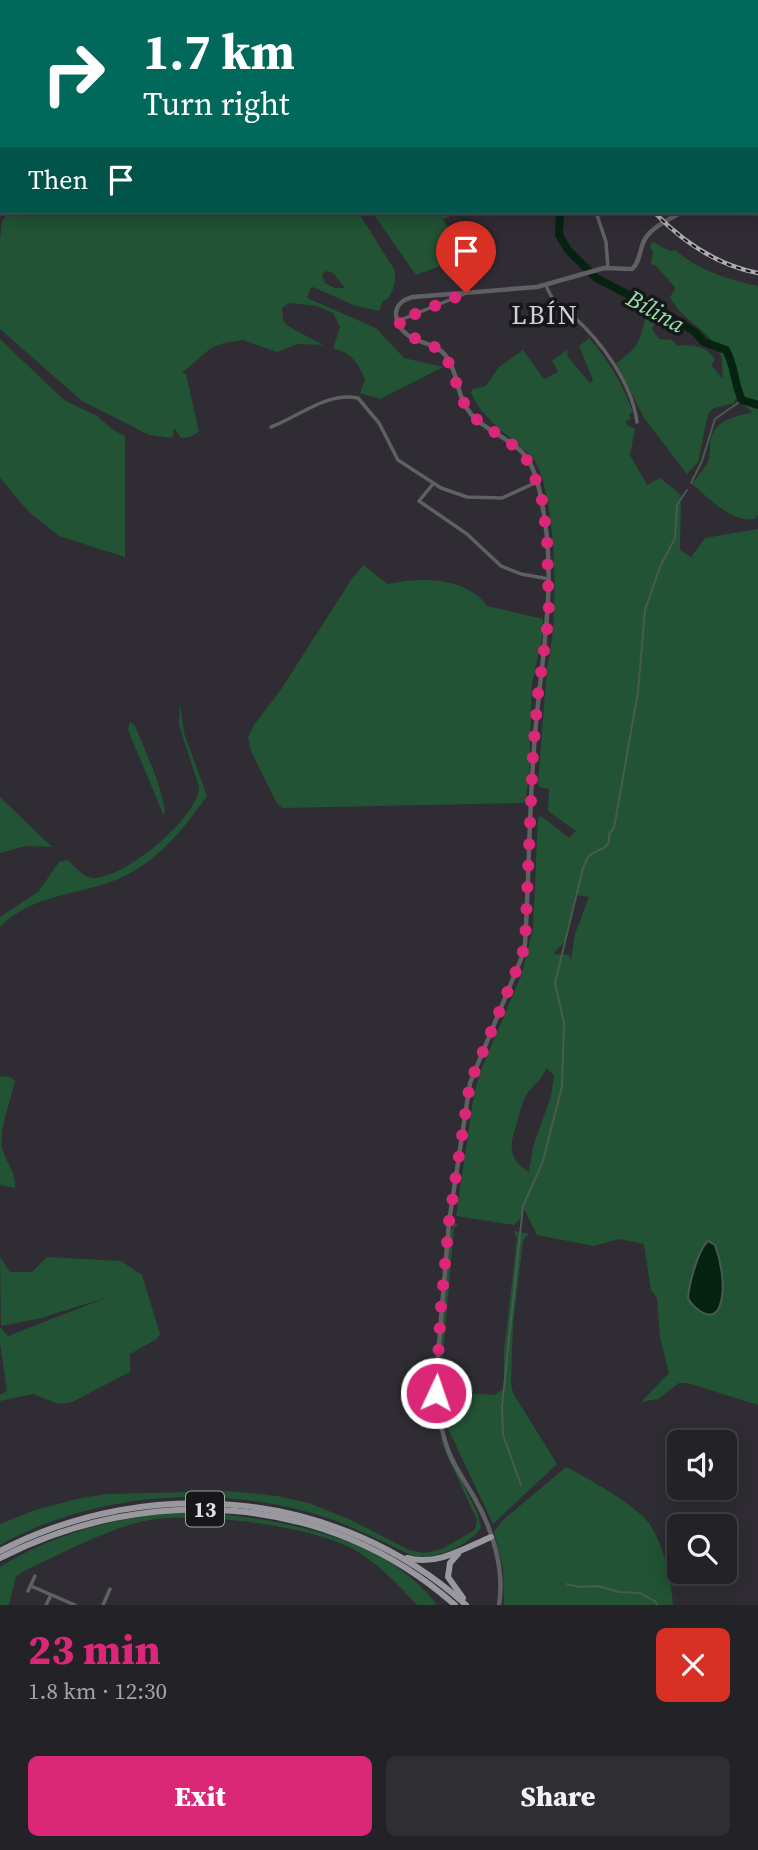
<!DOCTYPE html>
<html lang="en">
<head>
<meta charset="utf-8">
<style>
  body { margin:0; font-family:"Source Serif 4",serif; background:#2f2f32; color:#f1f3f6; height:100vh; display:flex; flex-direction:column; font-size:26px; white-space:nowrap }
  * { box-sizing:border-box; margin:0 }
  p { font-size:23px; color:#a3a4a7 }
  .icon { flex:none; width:38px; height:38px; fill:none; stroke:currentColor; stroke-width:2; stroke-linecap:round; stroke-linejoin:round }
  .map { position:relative; height:1605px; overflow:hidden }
  .details { display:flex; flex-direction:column; background:#232226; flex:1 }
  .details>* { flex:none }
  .guide { position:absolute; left:0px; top:0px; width:760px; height:214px; box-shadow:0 4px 18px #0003,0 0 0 2px #403f43; background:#00695c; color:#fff; overflow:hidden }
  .tools { position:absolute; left:667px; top:1430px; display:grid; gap:14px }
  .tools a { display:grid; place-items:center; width:70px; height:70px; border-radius:10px; background:#232226; box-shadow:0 4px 18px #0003,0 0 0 2px #403f43; font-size:35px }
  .pin { position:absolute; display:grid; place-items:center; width:60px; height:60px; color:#fff; margin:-72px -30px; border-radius:50% 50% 50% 0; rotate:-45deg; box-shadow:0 0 7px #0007 }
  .pin .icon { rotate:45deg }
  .me { position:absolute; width:77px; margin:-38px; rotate:3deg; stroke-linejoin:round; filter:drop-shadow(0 0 5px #0008) }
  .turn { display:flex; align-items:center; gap:24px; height:147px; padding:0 28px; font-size:32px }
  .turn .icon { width:91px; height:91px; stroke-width:2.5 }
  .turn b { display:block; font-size:49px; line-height:60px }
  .then { display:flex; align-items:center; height:66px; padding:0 28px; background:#0003; gap:14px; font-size:26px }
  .round { display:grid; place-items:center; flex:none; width:74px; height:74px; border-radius:10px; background:#2f2f32 }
  .headline { display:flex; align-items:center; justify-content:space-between; height:119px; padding:0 28px }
  h1 { font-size:42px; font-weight:800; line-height:52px; color:#db2777 }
  .action { display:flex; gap:14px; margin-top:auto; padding:14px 28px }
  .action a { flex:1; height:80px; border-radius:10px; background:#db2777; color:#fff; font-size:28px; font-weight:800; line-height:80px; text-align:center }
  .action a+a { background:#2f2f32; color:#f1f3f6 }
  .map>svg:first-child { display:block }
  .green { fill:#215334; fill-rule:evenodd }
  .water { fill:#062211; stroke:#485b50; stroke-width:2 }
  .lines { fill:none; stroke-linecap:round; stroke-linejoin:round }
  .stream { stroke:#485b50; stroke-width:2 }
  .river { stroke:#062211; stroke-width:8 }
  .minor { stroke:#605f62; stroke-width:3.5 }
  .tertiary { stroke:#605f62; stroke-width:4.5 }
  .trunk { stroke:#9a989f; stroke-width:6 }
  .rail-casing { stroke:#adabb0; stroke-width:4.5 }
  .rail { stroke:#171619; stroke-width:2; stroke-dasharray:5; stroke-linecap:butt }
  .route { stroke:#db2777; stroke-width:12; stroke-dasharray:0 21.6 }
  .labels { text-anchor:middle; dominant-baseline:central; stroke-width:7; stroke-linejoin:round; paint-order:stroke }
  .shield { fill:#171619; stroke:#a4a3a7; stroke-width:2 }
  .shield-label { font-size:21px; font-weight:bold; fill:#e1e0e4 }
  .water-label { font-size:24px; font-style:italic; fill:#90e0aa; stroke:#171619 }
  .quarter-label { font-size:26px; letter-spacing:2px; fill:#d1cfd7; stroke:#171619 }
</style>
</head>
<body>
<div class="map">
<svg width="758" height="1605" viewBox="0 0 758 1605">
  <rect width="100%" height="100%" fill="#2f2d33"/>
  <!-- green -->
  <g class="green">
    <path d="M0,0L59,2H2L0,212Z"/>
    <path d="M182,0H416L190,2Z"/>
    <path d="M513,0H758V98V2Z"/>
    <path d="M9,212H358L394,269C397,279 394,291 387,299L383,301L379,311L356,306L313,287L310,289L307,298L376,328L404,358L443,367L380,399L360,393L365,379C358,364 351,351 333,349L340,327L333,313L317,306L289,303L282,308L283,320L288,326L323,345L298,344L277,352L243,340L224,343L211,348L182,373L186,374L199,432L190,437L181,438L174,428L173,438L149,435L82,401L0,329V240L2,221ZM326,271L333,273L345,288H335L325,283L322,274Z"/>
    <path d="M372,212H461L443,219L451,233L457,231L460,238L451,242L456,260L416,275Z"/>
    <path d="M653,242L670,251L675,250C698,270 729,280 758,286V515L755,519C731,523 709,498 692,484C696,478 706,467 708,461C711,454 709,445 711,438C718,418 736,417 752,412L736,398L734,403L712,409L708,414L698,462L687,474L644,418L616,363C638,349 640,340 646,315L657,320L652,329L659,339L672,340L678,346C692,344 708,346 715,360L711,365L723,379C722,372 723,362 721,356C712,330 681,321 670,297L675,289L674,286L656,266L651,264L653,252L650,246Z"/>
    <path d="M589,338C608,359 623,385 633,412L629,414L631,419L626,421L627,425L635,429L630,455L647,485L660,478L681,495L680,550L691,557L705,538L758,529V1405L687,1383H679L658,1399L641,1402L669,1373L660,1338L657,1298L651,1290L644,1244L619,1239L594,1246L537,1235L524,1209L520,1219L514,1225L456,1216L474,1094L481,1070L521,976L533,929L538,818L540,816L544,818L569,838L576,831L548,811L549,789L539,787L538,783L547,667C559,626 558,494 533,458C529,453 522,448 517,444C499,428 480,415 471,392L473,389L486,386L499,367L523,350L544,379L558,372L552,361L567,350L568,357L590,383L593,380L579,346ZM575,895L589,897L575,934L571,960L569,955L553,954L566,940ZM546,1068L554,1075L551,1096L533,1147L529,1172C506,1158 510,1143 518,1120C520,1112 522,1102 527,1094C533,1084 543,1080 546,1068ZM715,1245L721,1264V1304L697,1311L688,1298Z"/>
    <path d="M0,339L64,400L97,416L113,430L125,436V557L59,536L29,512L0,478Z"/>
    <path d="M364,565L387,584C419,577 466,576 487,606L543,619V633L532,684L529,779L525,801L523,803L282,808L276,802L251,751L248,738L253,726L280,691L353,577Z"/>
    <path d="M180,703L184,733L207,796C182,831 154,866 113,881C73,896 31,895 0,927V917L38,892L59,862L68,860C75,867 83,877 93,878C124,879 198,818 199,787L179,725Z"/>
    <path d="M130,722L135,726C142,743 169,802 164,816L128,730Z"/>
    <path d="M0,797L52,847L26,846L0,853Z"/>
    <path d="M0,1076L11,1077L15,1081C11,1100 0,1126 2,1146C4,1162 17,1171 15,1188L0,1185Z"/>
    <path d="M454,1223L458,1224L454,1228L442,1365L444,1386L449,1392L494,1395L504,1389V1351L517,1238L514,1231L529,1234L523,1240L513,1325L511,1383L513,1393L557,1464L493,1524L444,1420L439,1393L440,1353L450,1234Z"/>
    <path d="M0,1257L10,1272H32L47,1257L121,1261L142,1275L160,1334L157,1339L130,1354V1372L72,1402L58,1404L33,1394L0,1401V1395L7,1391L0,1344V1327L8,1336L108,1297L41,1318L1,1326Z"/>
    <path d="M441,1442H442L478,1514L481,1528C466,1547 435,1561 411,1555C385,1543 360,1530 333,1520C228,1483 98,1490 0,1545V1524L35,1510L81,1498L107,1494L229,1491L277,1496L309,1503L351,1520L409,1550L424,1553L442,1549L475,1530L477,1520Z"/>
    <path d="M566,1467C587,1478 639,1506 651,1526C665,1550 671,1578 673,1605H504L503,1568L494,1532L503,1520Z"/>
    <path d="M186,1512C267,1515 386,1535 437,1605H417C398,1585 378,1563 353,1549C309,1525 189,1510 140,1522C101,1532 65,1552 28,1569L16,1576L9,1605H0V1567C55,1532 122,1516 186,1512Z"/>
  </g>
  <!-- water -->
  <path class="water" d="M708,1241L715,1245C721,1261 726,1288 720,1305C714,1325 693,1309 688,1298C689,1284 698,1250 708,1241Z"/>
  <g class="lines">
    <!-- stream -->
    <g class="stream">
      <path d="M60,0L61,2"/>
      <path d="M691,483L702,461L715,419L742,400"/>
      <path d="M521,1485L503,1435L502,1406L523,1206L543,1161L562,1086L564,1023L555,983L583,868C585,864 586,859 589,856C599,847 611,851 609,834L614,828L638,692L645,610L660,567L675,538L677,505L687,490"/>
      <path d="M567,1584L579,1587L598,1586L619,1592L640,1593L656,1602L657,1605"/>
    </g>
    <!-- river -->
    <g class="river">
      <path d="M464,0V2"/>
      <path d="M560,212L559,235L568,250L596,278L670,316L695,332L704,342L726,350C735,366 734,384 742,400L758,405"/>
    </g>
    <!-- minor -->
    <g class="minor">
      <path d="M596,212L606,242L608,268"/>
      <path d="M546,285C554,306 559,303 574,317C602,342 632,384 637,422"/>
      <path d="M398,321L464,294"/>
      <path d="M539,324L551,300"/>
      <path d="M271,427C300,416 326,392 358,398L379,423L398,460L441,488L467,497L502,498L537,482"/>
      <path d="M433,484L419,501L467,534L501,566L521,574L549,579"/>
      <path d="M31,1586L75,1605"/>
      <path d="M28,1591L35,1576"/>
      <path d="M46,1605L51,1595"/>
      <path d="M103,1605L110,1589"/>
    </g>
    <!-- tertiary -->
    <g class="tertiary">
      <path d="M543,0L544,2"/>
      <path d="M499,1605C505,1569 492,1528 474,1497C466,1483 456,1469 450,1455C441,1433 436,1404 436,1381L449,1222L470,1083L521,959L525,944C529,879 529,813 534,748C539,672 556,597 545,521C542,502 539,482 531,465C519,440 488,434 471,414C456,397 459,373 446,356C437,344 421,344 409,336C392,324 390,302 413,297L537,287L604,268L632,269C641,261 639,249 645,239C653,226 670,219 682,212"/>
    </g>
    <!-- trunk -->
    <g class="trunk">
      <path d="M0,1551C150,1473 339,1490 466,1605"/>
      <path d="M458,1554L450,1563L448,1577L463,1598"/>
      <path d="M0,1558C147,1483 328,1492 455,1605"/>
      <path d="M407,1558C437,1566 463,1549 491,1537"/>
    </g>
    <defs>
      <g id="rail">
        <path d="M509,0V2"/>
        <path d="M654,212C683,242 716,265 758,273"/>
      </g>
    </defs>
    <!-- rail casing -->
    <use href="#rail" class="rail-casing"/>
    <!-- rail -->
    <use href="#rail" class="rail"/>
  </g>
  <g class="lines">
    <!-- route -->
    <path class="route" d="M436,1393L441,1307L449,1222L470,1083L521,959L525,944L533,753L538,694L549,615L547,537L542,500L532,468L521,451L472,416L466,408L446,356L439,349L410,336L398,321L466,293"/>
  </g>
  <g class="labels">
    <!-- shield labels -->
    <rect class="shield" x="186" y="1491.5" width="38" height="35" rx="5"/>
    <g class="shield-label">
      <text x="205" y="1509">13</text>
    </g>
    <!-- water labels -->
    <g class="water-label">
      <text transform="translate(656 311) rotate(29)">Bílina</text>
    </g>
    <!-- quarter labels -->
    <g class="quarter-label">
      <text x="545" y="315">LBÍN</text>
    </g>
  </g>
</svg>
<div class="tools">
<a><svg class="icon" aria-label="sound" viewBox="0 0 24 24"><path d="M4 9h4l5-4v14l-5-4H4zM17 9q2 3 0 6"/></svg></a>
<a><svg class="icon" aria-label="search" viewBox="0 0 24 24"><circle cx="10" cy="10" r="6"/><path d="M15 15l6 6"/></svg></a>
</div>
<div class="pin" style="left:466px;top:293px;background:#d93025"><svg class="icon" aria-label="arrive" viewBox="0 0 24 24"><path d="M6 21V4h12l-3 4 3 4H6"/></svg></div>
<svg class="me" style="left:436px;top:1393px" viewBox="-20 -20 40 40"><circle r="17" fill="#db2777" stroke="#fff" stroke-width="3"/><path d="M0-11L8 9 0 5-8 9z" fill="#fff"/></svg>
<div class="guide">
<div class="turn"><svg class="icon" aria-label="right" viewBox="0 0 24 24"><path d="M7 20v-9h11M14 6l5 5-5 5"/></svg><div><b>1.7 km</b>Turn right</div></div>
<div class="then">Then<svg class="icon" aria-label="arrive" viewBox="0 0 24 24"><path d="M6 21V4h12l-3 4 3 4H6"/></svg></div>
</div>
</div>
<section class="details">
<div class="headline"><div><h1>23 min</h1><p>1.8 km · 12:30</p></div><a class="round" style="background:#d93025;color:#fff"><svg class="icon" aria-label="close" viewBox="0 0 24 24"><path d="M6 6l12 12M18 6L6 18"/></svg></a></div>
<div class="action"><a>Exit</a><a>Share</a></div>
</section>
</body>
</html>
